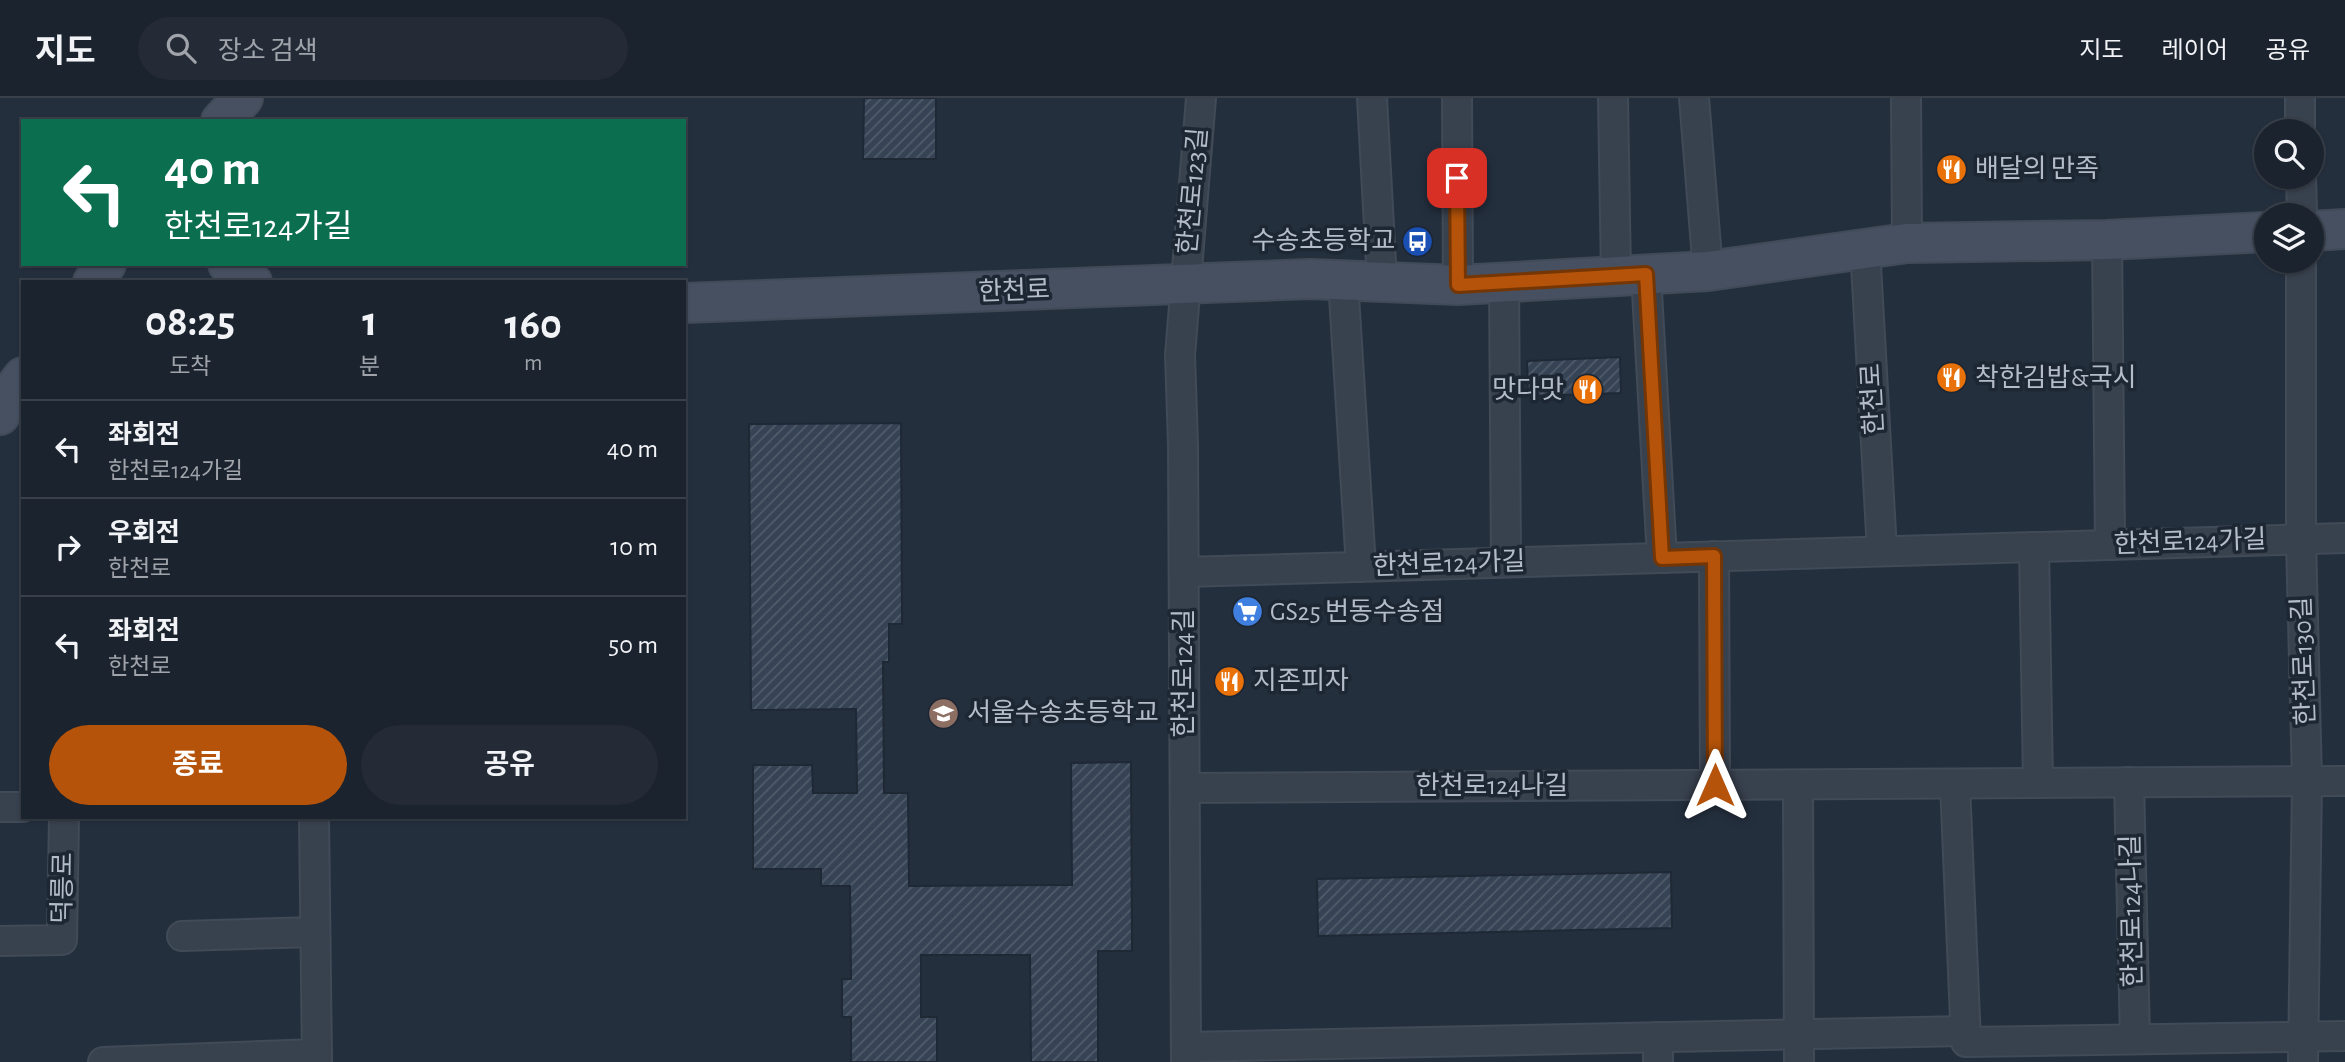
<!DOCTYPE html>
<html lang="ko">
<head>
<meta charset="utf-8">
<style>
  body { margin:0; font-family:"Alegreya Sans","Noto Sans KR",sans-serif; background:#242b36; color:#f1f3f6; height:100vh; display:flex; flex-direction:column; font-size:26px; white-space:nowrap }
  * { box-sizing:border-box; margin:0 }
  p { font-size:23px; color:#a0a4aa }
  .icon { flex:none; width:38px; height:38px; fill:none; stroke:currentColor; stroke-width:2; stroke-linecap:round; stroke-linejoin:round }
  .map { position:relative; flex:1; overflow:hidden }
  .side { position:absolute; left:21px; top:182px; width:665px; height:539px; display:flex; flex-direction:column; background:#1b232e; border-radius:0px; box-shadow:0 2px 5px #0004,0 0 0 2px #39404a }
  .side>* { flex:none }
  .guide { position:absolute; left:21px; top:21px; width:665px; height:147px; border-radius:0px; box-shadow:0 2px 5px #0004,0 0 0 2px #39404a; background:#0b6e4f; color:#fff; overflow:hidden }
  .fabs { position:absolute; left:2254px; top:21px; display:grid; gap:14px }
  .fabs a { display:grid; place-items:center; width:70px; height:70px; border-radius:50%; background:#1b232e; box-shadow:0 2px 5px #0004,0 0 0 2px #39404a; font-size:35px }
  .pin { position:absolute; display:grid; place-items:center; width:60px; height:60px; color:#fff; margin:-30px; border-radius:14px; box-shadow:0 4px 10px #0006 }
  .me { position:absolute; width:77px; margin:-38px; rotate:0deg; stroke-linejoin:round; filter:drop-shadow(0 0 5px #0008) }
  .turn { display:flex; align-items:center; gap:24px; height:147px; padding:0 28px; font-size:32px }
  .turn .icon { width:91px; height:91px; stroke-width:2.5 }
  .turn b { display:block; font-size:49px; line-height:60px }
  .eta { display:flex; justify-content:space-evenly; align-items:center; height:119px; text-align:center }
  .eta b { font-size:42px; font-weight:700; line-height:49px }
  .primary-button { display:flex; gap:14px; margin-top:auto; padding:14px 28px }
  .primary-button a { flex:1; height:80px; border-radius:42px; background:#b45309; color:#fff; font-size:28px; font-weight:700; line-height:80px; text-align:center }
  .primary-button a+a { background:#242b36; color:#f1f3f6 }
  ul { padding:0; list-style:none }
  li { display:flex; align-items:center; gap:21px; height:98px; padding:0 28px; border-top:2px solid #39404a }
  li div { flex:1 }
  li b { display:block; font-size:26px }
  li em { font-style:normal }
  header { display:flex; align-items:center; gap:42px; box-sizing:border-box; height:98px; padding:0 35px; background:#1b232e; border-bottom:2px solid #39404a }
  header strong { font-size:33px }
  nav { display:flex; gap:38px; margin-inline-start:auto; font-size:24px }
  .search { width:490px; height:63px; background:#242b36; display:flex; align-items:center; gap:18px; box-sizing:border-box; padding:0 24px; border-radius:38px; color:#a0a4aa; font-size:26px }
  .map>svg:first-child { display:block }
  .building { fill:url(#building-hatch); stroke:#1f2835; stroke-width:2 }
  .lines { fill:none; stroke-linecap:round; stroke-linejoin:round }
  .minor-casing { stroke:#414a57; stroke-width:32 }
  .secondary-casing { stroke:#414a57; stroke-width:42 }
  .minor { stroke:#38414e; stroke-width:28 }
  .secondary { stroke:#465061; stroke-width:38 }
  .route-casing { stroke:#753606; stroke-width:18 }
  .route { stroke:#b45309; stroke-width:12 }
  .labels { text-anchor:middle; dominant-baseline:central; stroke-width:7; stroke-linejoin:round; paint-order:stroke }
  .poi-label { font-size:26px; fill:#b4bcc9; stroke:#1d2633; text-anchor:start }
  .street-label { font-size:26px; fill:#b4bcc9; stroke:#1d2633 }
</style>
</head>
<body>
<header>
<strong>지도</strong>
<div class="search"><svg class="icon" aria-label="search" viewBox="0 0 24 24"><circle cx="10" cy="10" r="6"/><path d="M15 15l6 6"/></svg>장소 검색</div>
<nav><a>지도</a><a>레이어</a><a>공유</a></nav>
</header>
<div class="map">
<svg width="2345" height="964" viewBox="0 0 2345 964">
  <defs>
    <pattern id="building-hatch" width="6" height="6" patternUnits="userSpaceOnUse" patternTransform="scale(1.75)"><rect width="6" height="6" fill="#364354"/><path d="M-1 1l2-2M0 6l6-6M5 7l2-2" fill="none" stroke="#515c6b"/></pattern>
  </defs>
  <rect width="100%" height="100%" fill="#242f3e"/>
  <!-- building -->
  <g class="building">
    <path d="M864,0H936V61H863Z"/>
    <path d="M1620,259L1621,295L1528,298L1527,263Z"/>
    <path d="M901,325L902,526H889V564H883L884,695H908L909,788L1072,787L1071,665L1131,664L1132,853H1098V964H1031L1030,857H921V919H937V964H851V919H842V881H851L850,788H821V771H753V667H812L813,695H857L856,611L751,612L749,326Z"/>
    <path d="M1671,774L1672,830L1318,838L1317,781Z"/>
  </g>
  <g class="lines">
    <defs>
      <g id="minor">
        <path d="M1372,0L1382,183"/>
        <path d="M1457,0L1458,187"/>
        <path d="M1613,0L1616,178"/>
        <path d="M1694,0L1708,173"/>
        <path d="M1906,0L1907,145"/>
        <path d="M2300,0V33"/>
        <path d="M2301,79L2302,117"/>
        <path d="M2107,142L2110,447"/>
        <path d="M1865,149L1882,453"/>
        <path d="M2301,163V441L2307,683L2303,964"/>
        <path d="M1646,176L1662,460"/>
        <path d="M1343,182L1361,469"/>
        <path d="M1504,184L1506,464"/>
        <path d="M2034,449L2038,685"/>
        <path d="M1714,458L1715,687"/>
        <path d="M1184,474L2345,440"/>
        <path d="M2129,684L2135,941"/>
        <path d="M1955,686L1966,944L2345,938"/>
        <path d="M1798,687L1799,964"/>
        <path d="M1185,690L2345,683"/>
        <path d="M0,709H23"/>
        <path d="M314,719L317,964"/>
        <path d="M182,838L315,834"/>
        <path d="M0,843L62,842L64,719"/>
        <path d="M1186,949L1965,933"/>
        <path d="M103,964L317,956"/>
        <path d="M1186,964L1183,347L1180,257L1201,0"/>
        <path d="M1658,964V939"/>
      </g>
      <g id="secondary">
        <path d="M221,23L243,0"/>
        <path d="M2312,133L2345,131"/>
        <path d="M228,166L252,184"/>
        <path d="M93,184L106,166"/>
        <path d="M684,205L1311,181L1458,187L1708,173L1907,145L2107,142L2266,134"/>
        <path d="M0,317L5,303L23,279"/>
      </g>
    </defs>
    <!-- minor casing -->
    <use href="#minor" class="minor-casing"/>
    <!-- secondary casing -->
    <use href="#secondary" class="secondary-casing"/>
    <!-- minor -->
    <use href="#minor" class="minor"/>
    <!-- secondary -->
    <use href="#secondary" class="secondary"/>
  </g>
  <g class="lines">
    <defs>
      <path id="route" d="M1457,80L1458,187L1646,176L1662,460L1714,458L1715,687"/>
    </defs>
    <!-- route casing -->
    <use href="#route" class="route-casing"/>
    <!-- route -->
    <use href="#route" class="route"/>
  </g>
  <!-- icons -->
  <defs>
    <symbol id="restaurant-disc" viewBox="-11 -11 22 22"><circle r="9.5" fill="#e8710a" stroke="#1d2633"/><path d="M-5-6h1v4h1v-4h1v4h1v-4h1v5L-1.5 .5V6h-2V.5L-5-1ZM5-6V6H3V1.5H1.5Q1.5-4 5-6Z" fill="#fff"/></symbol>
    <symbol id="bus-disc" viewBox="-11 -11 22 22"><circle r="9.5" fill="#1a4fb4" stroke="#1d2633"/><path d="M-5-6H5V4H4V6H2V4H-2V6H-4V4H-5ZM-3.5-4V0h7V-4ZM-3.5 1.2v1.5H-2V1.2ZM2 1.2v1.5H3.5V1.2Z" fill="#fff"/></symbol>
    <symbol id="supermarket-disc" viewBox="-11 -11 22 22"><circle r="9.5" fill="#3f7fe0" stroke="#1d2633"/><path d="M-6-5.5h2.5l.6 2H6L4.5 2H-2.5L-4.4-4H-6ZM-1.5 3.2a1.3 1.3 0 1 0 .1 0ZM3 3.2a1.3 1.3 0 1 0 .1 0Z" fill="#fff"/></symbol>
    <symbol id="school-disc" viewBox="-11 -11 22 22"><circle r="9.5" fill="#8d6e63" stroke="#1d2633"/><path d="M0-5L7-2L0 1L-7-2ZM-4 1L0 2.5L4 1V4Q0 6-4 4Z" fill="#fff"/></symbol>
  </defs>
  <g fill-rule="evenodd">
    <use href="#restaurant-disc" x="1934" y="54" width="35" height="35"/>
    <use href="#bus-disc" x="1400" y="126" width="35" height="35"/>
    <use href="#restaurant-disc" x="1934" y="262" width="35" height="35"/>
    <use href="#restaurant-disc" x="1570" y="274" width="35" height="35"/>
    <use href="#supermarket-disc" x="1230" y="496" width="35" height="35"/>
    <use href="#restaurant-disc" x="1212" y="566" width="35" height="35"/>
    <use href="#school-disc" x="926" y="598" width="35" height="35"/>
  </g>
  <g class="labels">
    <!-- poi labels -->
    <g class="poi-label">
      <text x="1975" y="71">배달의 만족</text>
      <text x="1395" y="143" text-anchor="end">수송초등학교</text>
      <text x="1975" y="280">착한김밥&amp;국시</text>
      <text x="1564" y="292" text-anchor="end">맛다맛</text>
      <text x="1270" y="514">GS25 번동수송점</text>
      <text x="1253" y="583">지존피자</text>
      <text x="967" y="615">서울수송초등학교</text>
    </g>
    <!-- street labels -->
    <g class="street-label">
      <text transform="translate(1193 93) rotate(-85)">한천로123길</text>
      <text transform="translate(1014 193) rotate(-2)">한천로</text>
      <text transform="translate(1873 301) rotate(-93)">한천로</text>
      <text transform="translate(2190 444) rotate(-2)">한천로124가길</text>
      <text transform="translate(1449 466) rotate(-2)">한천로124가길</text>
      <text transform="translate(2304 563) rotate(-92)">한천로130길</text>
      <text transform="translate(1184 575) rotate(-90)">한천로124길</text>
      <text x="1492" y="688">한천로124나길</text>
      <text transform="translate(63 790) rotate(-89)">덕릉로</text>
      <text transform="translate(2132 813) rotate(-91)">한천로124나길</text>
    </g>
  </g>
</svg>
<div class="fabs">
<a><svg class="icon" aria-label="search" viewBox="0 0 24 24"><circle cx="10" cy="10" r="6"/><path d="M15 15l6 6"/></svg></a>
<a><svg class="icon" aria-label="layers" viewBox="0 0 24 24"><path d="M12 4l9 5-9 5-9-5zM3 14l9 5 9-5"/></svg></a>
</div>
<div class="pin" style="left:1457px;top:80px;background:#d93025"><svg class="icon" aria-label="arrive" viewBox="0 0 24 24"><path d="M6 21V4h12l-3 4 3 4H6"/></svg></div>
<svg class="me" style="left:1715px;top:687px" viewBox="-20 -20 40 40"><path d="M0-17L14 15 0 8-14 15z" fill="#b45309" stroke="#fff" stroke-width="4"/></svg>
<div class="guide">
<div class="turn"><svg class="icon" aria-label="left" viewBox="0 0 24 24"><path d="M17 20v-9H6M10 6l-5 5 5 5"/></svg><div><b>40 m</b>한천로124가길</div></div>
</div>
<section class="side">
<div class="eta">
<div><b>08:25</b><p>도착</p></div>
<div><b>1</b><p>분</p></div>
<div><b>160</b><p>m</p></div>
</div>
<ul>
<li><svg class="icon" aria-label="left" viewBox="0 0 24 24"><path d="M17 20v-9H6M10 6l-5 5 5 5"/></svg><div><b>좌회전</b><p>한천로124가길</p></div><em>40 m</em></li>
<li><svg class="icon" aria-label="right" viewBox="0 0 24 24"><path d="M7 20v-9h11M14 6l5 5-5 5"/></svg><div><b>우회전</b><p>한천로</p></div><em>10 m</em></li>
<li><svg class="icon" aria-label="left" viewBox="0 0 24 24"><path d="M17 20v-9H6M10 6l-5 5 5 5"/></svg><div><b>좌회전</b><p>한천로</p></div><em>50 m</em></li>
</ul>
<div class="primary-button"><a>종료</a><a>공유</a></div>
</section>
</div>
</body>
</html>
